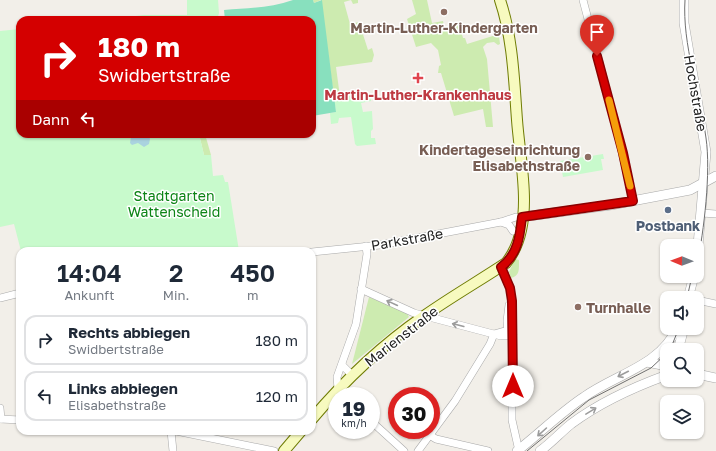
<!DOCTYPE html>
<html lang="de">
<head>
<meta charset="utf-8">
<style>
  body { margin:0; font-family:"Golos Text",sans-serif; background:#f2f2f3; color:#1f2937; height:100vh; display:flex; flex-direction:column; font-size:15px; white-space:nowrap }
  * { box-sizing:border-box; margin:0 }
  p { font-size:13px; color:#747a83 }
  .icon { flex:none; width:22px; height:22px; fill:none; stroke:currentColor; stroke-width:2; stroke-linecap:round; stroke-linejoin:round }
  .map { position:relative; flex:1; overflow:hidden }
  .sheet { position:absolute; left:16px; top:247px; width:300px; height:188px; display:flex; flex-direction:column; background:#fff; border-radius:12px; box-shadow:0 1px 3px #0004 }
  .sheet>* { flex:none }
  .hud { position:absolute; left:16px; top:16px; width:300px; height:122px; border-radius:12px; box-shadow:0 1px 3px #0004; background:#d40000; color:#fff; overflow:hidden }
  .needle { width:26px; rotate:271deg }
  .controls { position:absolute; left:660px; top:239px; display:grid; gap:8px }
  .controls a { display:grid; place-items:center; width:44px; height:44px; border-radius:8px; background:#fff; box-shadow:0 1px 3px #0004; font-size:20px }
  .speed { position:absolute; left:328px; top:387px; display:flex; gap:8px; font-size:20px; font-weight:700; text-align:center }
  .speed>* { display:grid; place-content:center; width:52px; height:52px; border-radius:50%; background:#fff; box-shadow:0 1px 3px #0004; line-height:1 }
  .speed small { font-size:10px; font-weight:400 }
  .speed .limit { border:6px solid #d22; background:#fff; color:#111 }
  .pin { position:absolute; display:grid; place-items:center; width:34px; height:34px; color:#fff; margin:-41px -17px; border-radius:50% 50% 50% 0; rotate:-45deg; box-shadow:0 0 4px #0007 }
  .pin .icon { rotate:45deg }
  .me { position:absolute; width:44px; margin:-22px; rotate:0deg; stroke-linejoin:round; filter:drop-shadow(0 0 3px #0008) }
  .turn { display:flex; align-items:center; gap:14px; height:84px; padding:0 16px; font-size:18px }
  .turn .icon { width:52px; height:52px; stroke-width:2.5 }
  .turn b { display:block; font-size:28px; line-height:34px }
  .then { display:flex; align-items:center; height:38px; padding:0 16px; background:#0003; gap:8px; font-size:15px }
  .eta { display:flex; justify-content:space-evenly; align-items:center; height:68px; text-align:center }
  .eta b { font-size:24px; font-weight:600; line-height:28px }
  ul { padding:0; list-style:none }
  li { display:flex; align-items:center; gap:12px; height:50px; margin:0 8px 6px; padding:0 8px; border:2px solid #e0e1e3; border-radius:12px }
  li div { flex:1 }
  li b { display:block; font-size:15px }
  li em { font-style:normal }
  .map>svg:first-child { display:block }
  .grass { fill:#cdebb0 }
  .park { fill:#c8facc }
  .pitch { fill:#88e0be }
  .water { fill:#aad3df }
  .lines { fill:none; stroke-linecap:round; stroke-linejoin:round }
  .minor-casing { stroke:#a9a9a9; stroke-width:8 }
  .tertiary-casing { stroke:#a9a9a9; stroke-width:10 }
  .secondary-casing { stroke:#707d05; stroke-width:12 }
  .minor { stroke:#fff; stroke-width:7 }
  .tertiary { stroke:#fff; stroke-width:9 }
  .secondary { stroke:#f7fabf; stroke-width:10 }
  .tram { stroke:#707070; stroke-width:1 }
  .oneway { stroke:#9c9c9c }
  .route-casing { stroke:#8a0000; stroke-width:10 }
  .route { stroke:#d40000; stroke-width:7 }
  .slow { stroke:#f59e0b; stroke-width:7 }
  .education-dot { fill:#8d6e63; stroke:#fff; stroke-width:1.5 }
  .health-dot { fill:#e0444e; stroke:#fff; stroke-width:1.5 }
  .service-dot { fill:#5c6f8a; stroke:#fff; stroke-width:1.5 }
  .labels { text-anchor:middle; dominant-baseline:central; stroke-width:3; stroke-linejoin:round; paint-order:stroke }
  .education-label { font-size:14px; font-weight:bold; fill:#785e54; stroke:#fff }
  .street-label { font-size:14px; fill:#222; stroke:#fff }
  .health-label { font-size:14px; font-weight:bold; fill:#be3a42; stroke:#fff }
  .park-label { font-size:14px; fill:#0c8416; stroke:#fff }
  .service-label { font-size:14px; font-weight:bold; fill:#4e5e75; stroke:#fff }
</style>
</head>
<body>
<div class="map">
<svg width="716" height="451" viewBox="0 0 716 451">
  <rect width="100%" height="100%" fill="#f2efe9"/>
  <!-- grass -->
  <g class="grass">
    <path d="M313,0H358V3L353,4L351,0L344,2L350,24L359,22L368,50L372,48L374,55L372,62L336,67L340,97L334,98L321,0L314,3Z"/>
    <path d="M412,0H427L432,23L443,21L445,30L456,28V25L459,24L463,38H465L467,44L496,35L499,36L500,44L498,45L494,42L487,43L483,47L487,59L493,127H486L483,109L454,116L441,73H438L439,66L441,65L438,50L431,43L416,47L407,19L416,14Z"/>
    <path d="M199,134H205L211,155H204Z"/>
    <path d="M515,259L519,260C519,269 520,276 511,278L509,272Z"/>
    <path d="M369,297L407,313L409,317L352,364Z"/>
  </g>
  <!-- park -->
  <g class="park">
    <path d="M187,0H218L219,13L217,20H102L144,15H187Z"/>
    <path d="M20,29V134H199L204,155H211L213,176L223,175L225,182H228L239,251H21L14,224L0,227V31Z"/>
    <path d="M370,93L371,101L361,103L363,112L372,111L373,129L371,131V138H375L376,144L357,146L355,144L351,117L339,118L338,123L331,124L330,113L336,112L334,98Z"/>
    <path d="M603,154L604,159H601L603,170L563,177L560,161Z"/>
  </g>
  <!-- pitch -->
  <path class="pitch" d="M293,0H313L314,3L322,0L336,112L312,116V20H225L224,10C248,8 270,8 293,0Z"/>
  <!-- water -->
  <path class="water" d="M140,134H148L150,139L149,144L144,147L138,143L132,145L130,143L131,137L137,138Z"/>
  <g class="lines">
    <defs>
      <g id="minor">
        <path d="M583,0L616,126L633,201"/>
        <path d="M702,213L716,214"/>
        <path d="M501,222L509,225L513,231"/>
        <path d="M312,252L380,245L501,222L516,217"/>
        <path d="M501,267L510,288L512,301V420L519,451"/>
        <path d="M361,289L414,313L501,336H509L513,334L508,330L494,334"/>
        <path d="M0,298L20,293"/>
        <path d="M697,300L716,304"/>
        <path d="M508,333L507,321L509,305"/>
        <path d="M342,365L352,375"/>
        <path d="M344,396L338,389L337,377L356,324L367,254L366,246"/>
        <path d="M0,408L1,419"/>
        <path d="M0,419L20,420"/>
        <path d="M371,421L404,451"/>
        <path d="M171,431L173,451"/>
        <path d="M176,431L274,451"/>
        <path d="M431,436L436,439L488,451"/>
        <path d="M418,451L455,401L490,344L494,334"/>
      </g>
      <g id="tertiary">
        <path d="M684,0V23L706,152L697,257"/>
        <path d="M522,217L611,205L690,190L716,176"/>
        <path d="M688,298L694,276"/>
        <path d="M678,350L684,328"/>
        <path d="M647,362L667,366"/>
        <path d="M697,374L716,378"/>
        <path d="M517,451C539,434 561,412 584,397C616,374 660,366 677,328"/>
        <path d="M540,451C551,443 560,433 571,424C599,403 634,387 667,375"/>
      </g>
      <g id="secondary">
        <path d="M312,419C345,380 382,345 424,316C451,297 479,281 506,263C520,246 524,221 524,200C524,173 519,147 517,120C514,80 513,39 500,0"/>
        <path d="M284,451L301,431"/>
      </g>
    </defs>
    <!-- minor casing -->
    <use href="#minor" class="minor-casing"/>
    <!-- tertiary casing -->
    <use href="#tertiary" class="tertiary-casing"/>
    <!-- secondary casing -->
    <use href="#secondary" class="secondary-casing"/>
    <!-- minor -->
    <use href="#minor" class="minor"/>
    <!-- tertiary -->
    <use href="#tertiary" class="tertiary"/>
    <!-- secondary -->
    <use href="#secondary" class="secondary"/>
    <!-- tram -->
    <g class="tram">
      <path d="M685,0C682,44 700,94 706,138C711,172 704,231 697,265"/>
      <path d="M687,298L692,276"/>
      <path d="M670,350L679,328"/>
      <path d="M527,451L589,400L651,368L667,353"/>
    </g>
  </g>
  <!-- one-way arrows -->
  <defs><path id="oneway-shaft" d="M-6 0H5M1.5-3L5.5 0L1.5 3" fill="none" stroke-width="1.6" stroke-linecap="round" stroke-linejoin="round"/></defs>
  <g class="oneway">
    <use href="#oneway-shaft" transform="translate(392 303) rotate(-155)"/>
    <use href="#oneway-shaft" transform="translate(458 325) rotate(-166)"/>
    <use href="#oneway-shaft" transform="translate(623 374) rotate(153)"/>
    <use href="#oneway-shaft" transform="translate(591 411) rotate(-31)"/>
    <use href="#oneway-shaft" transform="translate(542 432) rotate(138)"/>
  </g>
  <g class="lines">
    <defs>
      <path id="route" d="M513,386L512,301L510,288L501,267C518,255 520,235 522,217L633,201L623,153L597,56"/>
    </defs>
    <!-- route casing -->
    <use href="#route" class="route-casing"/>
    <!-- route -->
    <use href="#route" class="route"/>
    <!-- slow -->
    <path class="slow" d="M609,100L630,186"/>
  </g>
  <!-- markers -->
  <g class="education-dot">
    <circle cx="444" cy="12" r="4"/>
    <circle cx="588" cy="157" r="4"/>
    <circle cx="578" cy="307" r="4"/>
  </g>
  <path class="health-dot" d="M416 72h4v4h4v4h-4v4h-4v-4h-4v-4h4z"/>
  <circle class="service-dot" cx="668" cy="210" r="4"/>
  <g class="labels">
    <!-- education labels -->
    <g class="education-label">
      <text x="444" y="27">Martin-Luther-Kindergarten</text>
      <text x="580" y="149" text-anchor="end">Kindertageseinrichtung<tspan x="580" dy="16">Elisabethstraße</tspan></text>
      <text x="586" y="307" text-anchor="start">Turnhalle</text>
    </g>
    <!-- street labels -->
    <g class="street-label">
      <text transform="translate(696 93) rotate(80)">Hochstraße</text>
      <text transform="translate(407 239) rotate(-10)">Parkstraße</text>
      <text transform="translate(401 336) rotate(-38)">Marienstraße</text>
    </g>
    <!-- health labels -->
    <g class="health-label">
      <text x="418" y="94">Martin-Luther-Krankenhaus</text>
    </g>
    <!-- park labels -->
    <g class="park-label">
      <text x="174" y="195">Stadtgarten<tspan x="174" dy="16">Wattenscheid</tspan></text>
    </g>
    <!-- service labels -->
    <g class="service-label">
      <text x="668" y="225">Postbank</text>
    </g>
  </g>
</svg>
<div class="controls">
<a><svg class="needle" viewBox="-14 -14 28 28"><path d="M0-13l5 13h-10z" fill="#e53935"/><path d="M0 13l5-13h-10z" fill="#747a83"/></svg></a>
<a><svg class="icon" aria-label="sound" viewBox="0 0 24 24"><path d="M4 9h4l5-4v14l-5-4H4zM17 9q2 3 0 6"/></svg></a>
<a><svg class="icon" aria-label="search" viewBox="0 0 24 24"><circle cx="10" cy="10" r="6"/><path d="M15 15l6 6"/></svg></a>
<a><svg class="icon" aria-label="layers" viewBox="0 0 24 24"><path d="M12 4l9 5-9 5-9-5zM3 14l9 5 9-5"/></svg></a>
</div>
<div class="speed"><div>19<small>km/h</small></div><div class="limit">30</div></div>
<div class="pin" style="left:597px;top:56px;background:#d93025"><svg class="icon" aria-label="arrive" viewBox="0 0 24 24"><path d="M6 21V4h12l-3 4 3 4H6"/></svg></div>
<svg class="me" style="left:513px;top:386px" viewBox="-20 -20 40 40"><circle r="19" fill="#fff"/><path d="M0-13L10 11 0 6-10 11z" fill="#d40000"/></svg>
<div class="hud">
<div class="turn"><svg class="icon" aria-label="right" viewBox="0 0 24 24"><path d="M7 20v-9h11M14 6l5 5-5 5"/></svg><div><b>180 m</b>Swidbertstraße</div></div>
<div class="then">Dann<svg class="icon" aria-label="left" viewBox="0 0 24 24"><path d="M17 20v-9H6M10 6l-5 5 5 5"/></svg></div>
</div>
<section class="sheet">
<div class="eta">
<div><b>14:04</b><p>Ankunft</p></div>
<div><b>2</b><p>Min.</p></div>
<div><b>450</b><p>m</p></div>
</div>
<ul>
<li><svg class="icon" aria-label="right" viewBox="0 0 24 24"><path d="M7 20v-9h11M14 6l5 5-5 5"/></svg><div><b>Rechts abbiegen</b><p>Swidbertstraße</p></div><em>180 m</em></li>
<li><svg class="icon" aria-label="left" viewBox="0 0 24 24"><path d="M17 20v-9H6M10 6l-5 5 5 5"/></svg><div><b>Links abbiegen</b><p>Elisabethstraße</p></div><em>120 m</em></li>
</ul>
</section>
</div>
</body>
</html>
